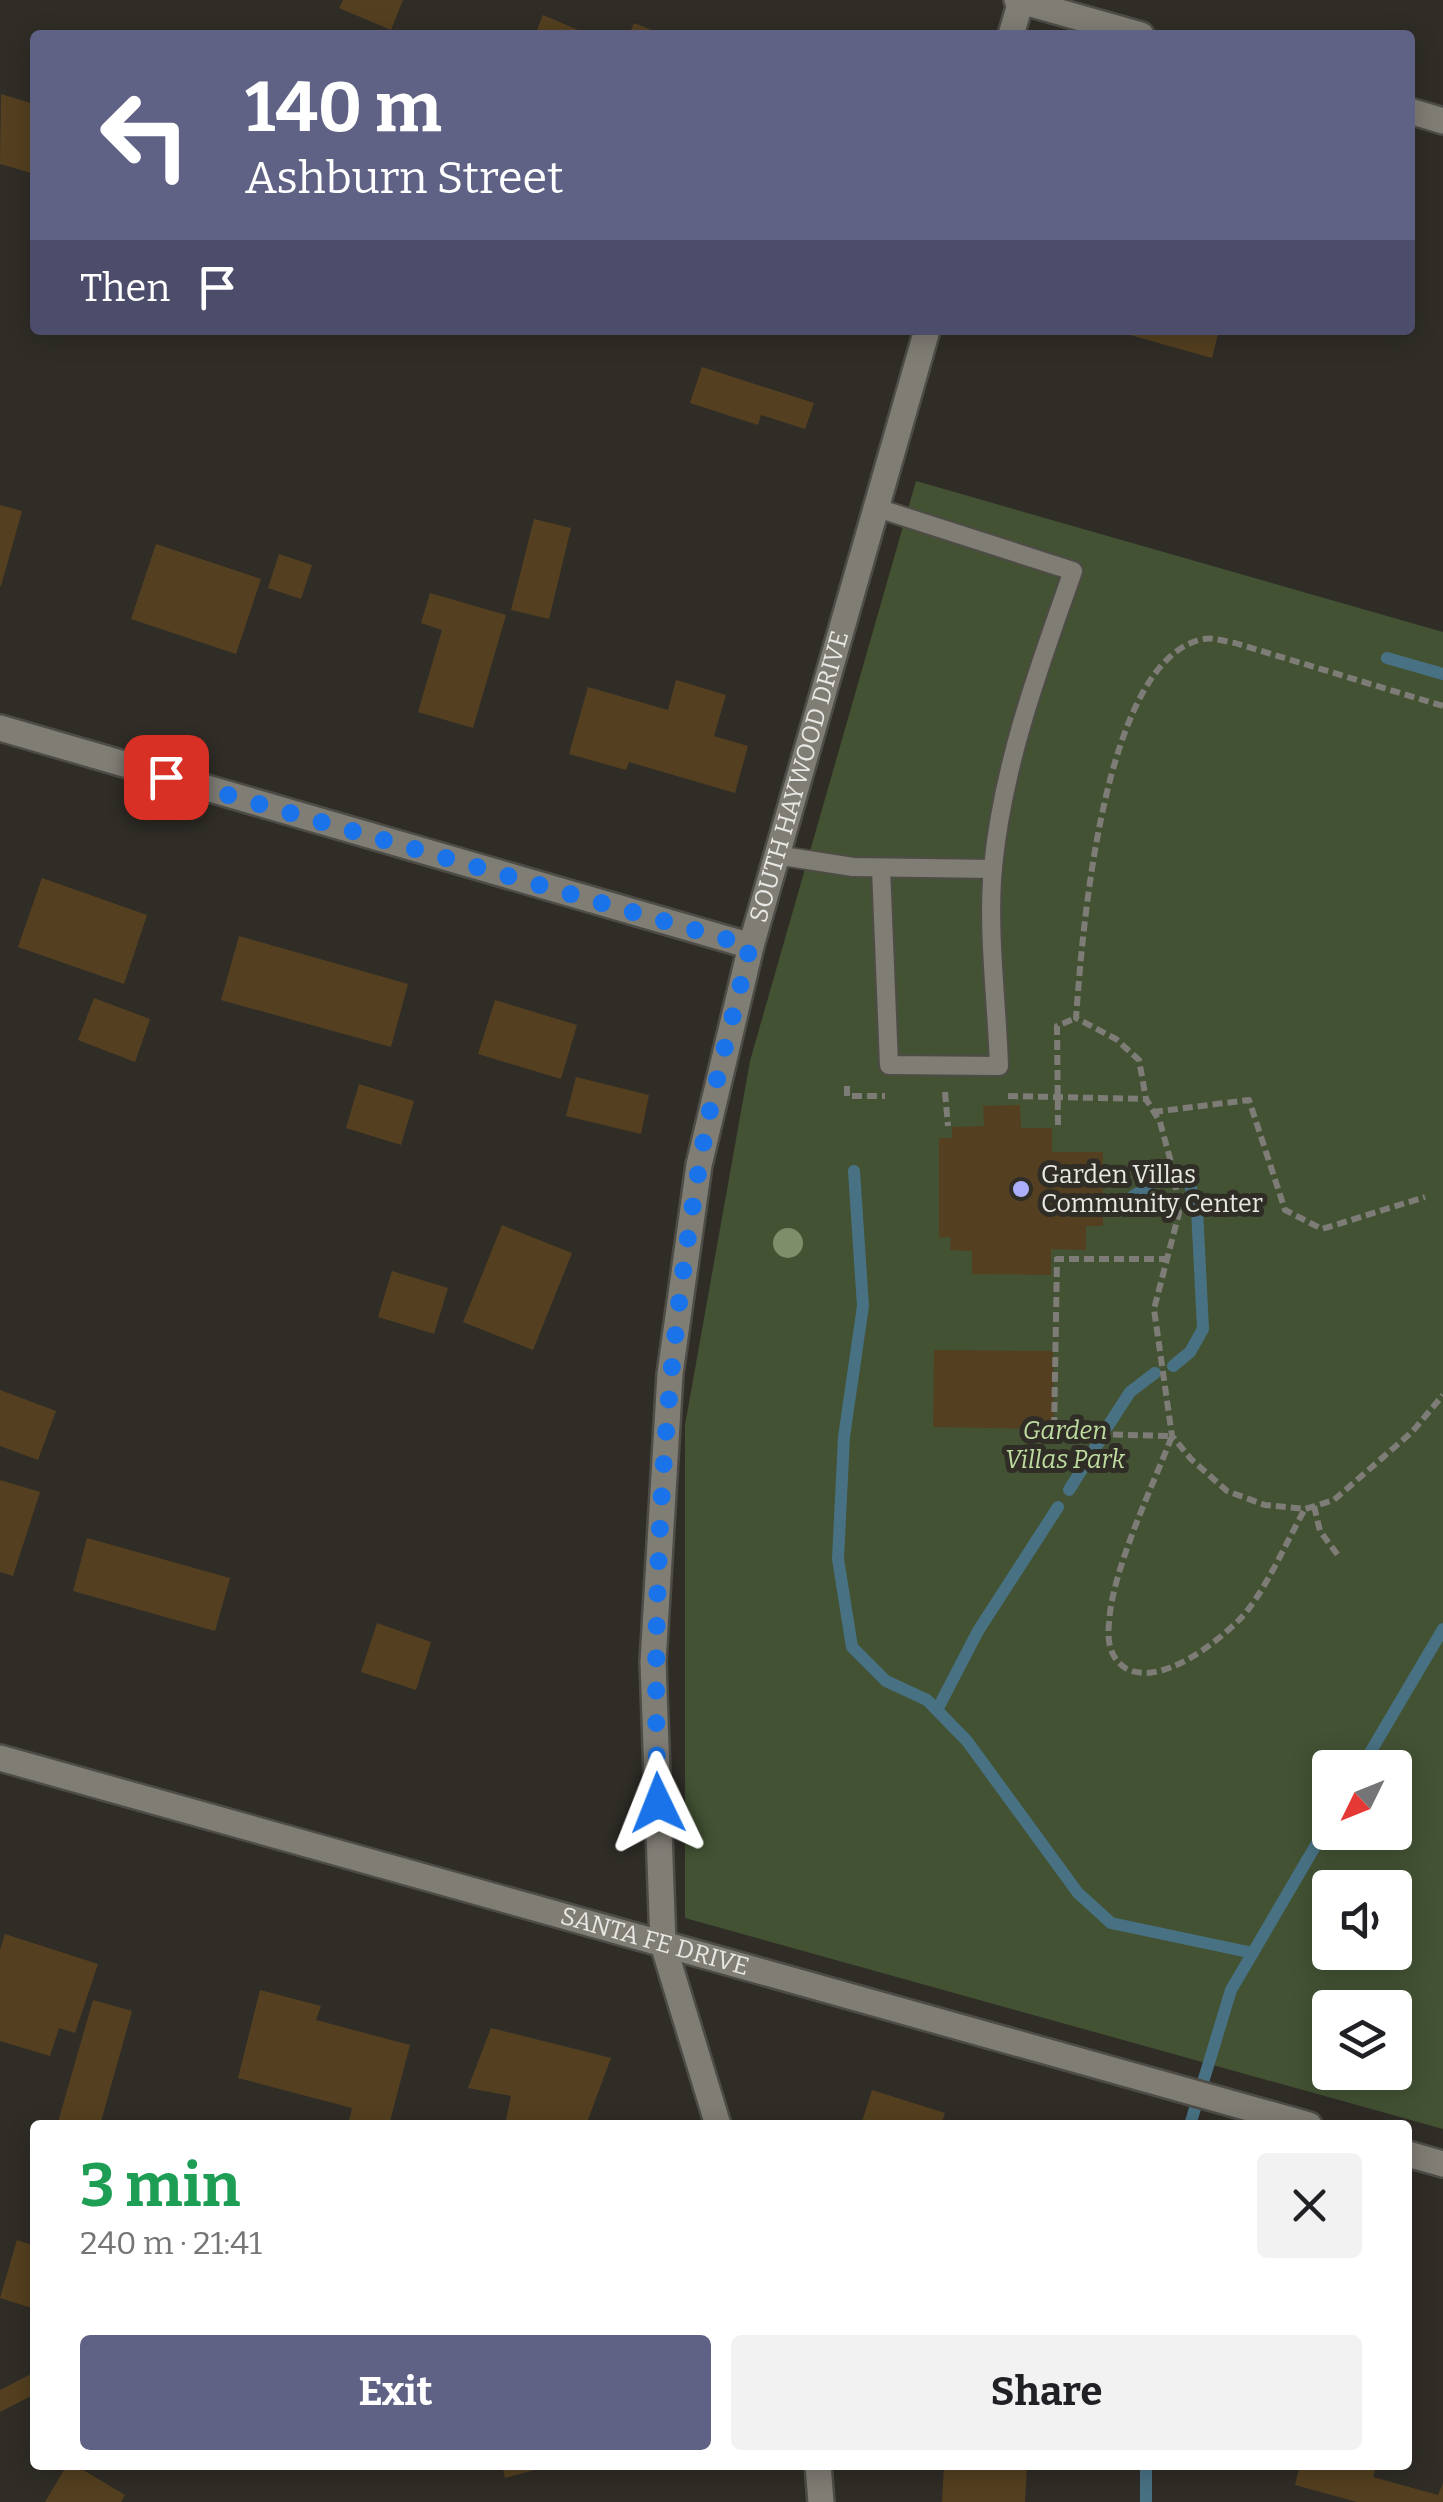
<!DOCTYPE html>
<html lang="en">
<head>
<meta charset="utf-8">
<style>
  body { margin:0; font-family:Bitter,serif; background:#f2f2f2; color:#202124; height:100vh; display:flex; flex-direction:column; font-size:38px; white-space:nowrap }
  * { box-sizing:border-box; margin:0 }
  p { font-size:32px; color:#757577 }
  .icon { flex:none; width:55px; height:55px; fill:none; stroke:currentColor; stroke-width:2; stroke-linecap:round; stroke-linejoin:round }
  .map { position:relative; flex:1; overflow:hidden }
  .side { position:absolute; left:30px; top:2120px; width:1382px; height:350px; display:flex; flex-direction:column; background:#fff; border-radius:10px; box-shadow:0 5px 25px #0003 }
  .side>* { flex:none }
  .hud { position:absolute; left:30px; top:30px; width:1385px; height:305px; border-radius:10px; box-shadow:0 5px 25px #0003; background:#5f6185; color:#fff; overflow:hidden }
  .needle { width:65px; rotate:227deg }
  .controls { position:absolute; left:1312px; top:1750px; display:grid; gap:20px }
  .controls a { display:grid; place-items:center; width:100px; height:100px; border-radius:10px; background:#fff; box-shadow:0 5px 25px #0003; font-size:50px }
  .pin { position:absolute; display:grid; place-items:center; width:85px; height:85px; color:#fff; margin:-42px; border-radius:20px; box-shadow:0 5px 15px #0006 }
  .me { position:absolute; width:110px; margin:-55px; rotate:358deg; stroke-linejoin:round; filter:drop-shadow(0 0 8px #0008) }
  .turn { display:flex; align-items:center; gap:35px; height:210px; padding:0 50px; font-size:45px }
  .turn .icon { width:130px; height:130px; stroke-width:2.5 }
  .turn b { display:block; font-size:70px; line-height:85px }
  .then { display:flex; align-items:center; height:95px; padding:0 50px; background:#0003; gap:20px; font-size:38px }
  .round { display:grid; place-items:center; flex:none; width:105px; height:105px; border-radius:10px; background:#f2f2f2 }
  .head { display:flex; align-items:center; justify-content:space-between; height:170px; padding:0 50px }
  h1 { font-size:60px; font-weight:700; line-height:75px; color:#1e9e55 }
  .cta { display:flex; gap:20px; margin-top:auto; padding:20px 50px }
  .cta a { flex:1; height:115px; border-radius:10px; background:#5f6185; color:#fff; font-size:40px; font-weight:700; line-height:115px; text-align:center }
  .cta a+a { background:#f2f2f2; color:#202124 }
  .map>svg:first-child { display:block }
  .green { fill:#435233; fill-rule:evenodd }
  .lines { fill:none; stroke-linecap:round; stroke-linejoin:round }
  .stream { stroke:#487284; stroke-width:12 }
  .building { fill:#544020 }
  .service-casing { stroke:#4e4c46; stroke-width:22 }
  .minor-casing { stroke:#4e4c46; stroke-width:30 }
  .path { stroke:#7e7c76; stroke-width:6; stroke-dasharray:10 5; stroke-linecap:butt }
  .service { stroke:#807d75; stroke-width:18 }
  .minor { stroke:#807d75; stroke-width:25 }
  .tree { fill:#7e8d6a }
  .route { stroke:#1a73e8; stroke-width:18; stroke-dasharray:0 32.4 }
  .poi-dot { fill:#acaffb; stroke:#302d27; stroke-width:4 }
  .labels { text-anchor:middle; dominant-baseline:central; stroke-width:10; stroke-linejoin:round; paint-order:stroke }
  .street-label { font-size:25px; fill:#e9e7e3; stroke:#302d27 }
  .poi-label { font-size:25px; fill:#e9e7e3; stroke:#302d27; text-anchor:start }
  .park-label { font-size:25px; font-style:italic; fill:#bedca0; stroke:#302d27 }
</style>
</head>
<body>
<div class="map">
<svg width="1443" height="2502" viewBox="0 0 1443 2502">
  <rect width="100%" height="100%" fill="#302d27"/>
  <!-- green -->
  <path class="green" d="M916,481L1443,632V2129L685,1918V1425L750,1061ZM1330,1768H1395V1832H1330ZM1330,1888H1395V1952H1330ZM1330,2008H1395V2072H1330Z"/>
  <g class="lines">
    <!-- stream -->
    <g class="stream">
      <path d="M1387,658L1443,674"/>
      <path d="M854,1171L863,1306L844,1437L838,1559L852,1647L886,1681L927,1700L967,1741L1078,1893L1111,1923L1253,1953"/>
      <path d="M1133,1196L1164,1177"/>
      <path d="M1173,1366L1190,1352L1203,1329L1197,1209L1187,1175L1182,1173"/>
      <path d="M1108,1426L1130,1392L1155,1373"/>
      <path d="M1069,1490L1100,1440"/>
      <path d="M937,1710L978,1631L1058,1507"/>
      <path d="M1361,1768L1443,1629"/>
      <path d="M1190,2125L1231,1990L1330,1821"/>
      <path d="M1146,2465V2502"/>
    </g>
  </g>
  <!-- building -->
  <g class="building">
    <path d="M343,0H403L391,30L339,8Z"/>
    <path d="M543,15L590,35H535Z"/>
    <path d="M634,23L664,35H629Z"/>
    <path d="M1,94L34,104L35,174L0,164Z"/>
    <path d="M1131,330H1219L1212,358L1130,335Z"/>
    <path d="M702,367L814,403L805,429L761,415L758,425L690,403Z"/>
    <path d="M0,505L22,511L1,586H0Z"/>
    <path d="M534,519L571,528L549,619L511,610Z"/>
    <path d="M156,544L261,579L236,654L131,619Z"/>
    <path d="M279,554L312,565L301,599L268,588Z"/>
    <path d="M430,593L506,615L473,728L418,712L442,630L421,623Z"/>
    <path d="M676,680L726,695L714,736L748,746L735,793L629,762L626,770L569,754L588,687L668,710Z"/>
    <path d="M42,878L147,915L124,984L18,947Z"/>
    <path d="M239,936L408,984L391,1047L221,1000Z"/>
    <path d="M94,998L150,1019L135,1062L78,1040Z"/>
    <path d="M495,1000L577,1025L561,1079L478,1054Z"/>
    <path d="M576,1077L649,1095L641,1134L566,1116Z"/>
    <path d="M359,1084L414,1101L401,1145L346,1128Z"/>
    <path d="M1020,1105L1021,1128H1052V1152H1103V1226H1086V1250L1051,1249V1275L972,1274V1251L950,1250L951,1237L939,1238V1138H952V1127L984,1126L983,1106Z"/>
    <path d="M502,1225L572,1253L533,1350L463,1322Z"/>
    <path d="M392,1271L448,1288L434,1334L378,1317Z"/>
    <path d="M934,1350L1053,1351L1054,1429L933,1427Z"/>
    <path d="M0,1390L56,1411L38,1460L0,1446Z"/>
    <path d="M0,1480L40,1492L13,1576L0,1572Z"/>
    <path d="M87,1538L230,1578L215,1631L73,1591Z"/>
    <path d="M377,1623L431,1642L416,1690L361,1672Z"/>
    <path d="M5,1934L98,1964L75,2033L59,2028L50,2056L0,2041V1950Z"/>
    <path d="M260,1990L321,2006L316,2020L410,2045L389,2125H348L352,2108L238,2078Z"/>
    <path d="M93,2000L132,2011L100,2125H69L58,2122Z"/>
    <path d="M491,2028L611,2058L586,2125H512L506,2120L511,2096L468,2088Z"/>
    <path d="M872,2090L945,2113L941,2125H861Z"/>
    <path d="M17,2240L35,2246V2309L0,2298Z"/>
    <path d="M35,2372V2394L0,2412V2390Z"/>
    <path d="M67,2465H75L125,2495L121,2502H45Z"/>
    <path d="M502,2465H548V2466L505,2478Z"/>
    <path d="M944,2465H1027L1025,2502H942Z"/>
    <path d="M1300,2465H1376L1373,2477L1438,2495L1443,2483V2502H1357L1295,2485Z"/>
  </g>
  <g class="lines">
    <defs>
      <g id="service">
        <path d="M877,508L1073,571C1039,667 1003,764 993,867C987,931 997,1002 999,1066L889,1065L881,868"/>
        <path d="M776,855L853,867L993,869"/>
      </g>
      <g id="minor">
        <path d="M1017,0L1141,35"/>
        <path d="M1011,35L1021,1"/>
        <path d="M1410,111L1443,121"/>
        <path d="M0,728L751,946"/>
        <path id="s1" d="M0,1758L1309,2125"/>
        <path id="s2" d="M718,2125L663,1944L653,1662L670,1374L699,1165L751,946L927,330"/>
        <path d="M1408,2154L1443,2164"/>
        <path d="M818,2465L821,2502"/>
      </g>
    </defs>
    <!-- service casing -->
    <use href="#service" class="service-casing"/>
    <!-- minor casing -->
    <use href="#minor" class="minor-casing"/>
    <!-- path -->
    <g class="path">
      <path d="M1443,706L1235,643C1226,642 1213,637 1204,639C1102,657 1082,937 1076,1018L1116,1039L1139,1060L1146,1099L1160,1122L1174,1173L1179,1213L1154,1309L1172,1436L1191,1459L1227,1491L1265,1505L1305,1509L1334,1500L1412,1432L1443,1395"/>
      <path d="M847,1086V1096H885"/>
      <path d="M945,1092L948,1126"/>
      <path d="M1008,1096L1146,1099"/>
      <path d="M1153,1112L1249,1100L1285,1210L1322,1229L1425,1197"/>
      <path d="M1058,1125L1057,1026L1076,1018"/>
      <path d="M1169,1259H1057L1054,1433L1172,1436C1152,1488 1112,1570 1109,1623C1107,1642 1110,1659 1127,1669C1161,1686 1215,1644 1239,1620C1264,1595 1287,1540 1305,1509"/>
      <path d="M1314,1506L1320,1531L1340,1558"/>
    </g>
    <!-- service -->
    <use href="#service" class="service"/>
    <!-- minor -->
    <use href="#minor" class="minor"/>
  </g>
  <!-- trees -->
  <circle class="tree" cx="788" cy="1243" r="15"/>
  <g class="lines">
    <!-- route -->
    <path class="route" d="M166,777L750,946C733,1019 711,1093 699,1168C663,1377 651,1591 658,1803"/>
  </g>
  <!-- markers -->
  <circle class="poi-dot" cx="1021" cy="1189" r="10"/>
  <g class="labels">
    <!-- street labels -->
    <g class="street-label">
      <text stroke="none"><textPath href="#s2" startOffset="1372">SOUTH HAYWOOD DRIVE</textPath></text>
      <text stroke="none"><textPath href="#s1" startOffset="680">SANTA FE DRIVE</textPath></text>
    </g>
    <!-- poi labels -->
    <g class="poi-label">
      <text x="1041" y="1175">Garden Villas<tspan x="1041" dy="29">Community Center</tspan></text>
    </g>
    <!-- park labels -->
    <g class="park-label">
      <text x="1065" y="1431">Garden<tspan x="1065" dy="29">Villas Park</tspan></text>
    </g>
  </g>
</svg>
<div class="controls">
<a><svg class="needle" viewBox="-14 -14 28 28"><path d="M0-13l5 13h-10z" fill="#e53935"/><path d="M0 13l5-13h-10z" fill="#757577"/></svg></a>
<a><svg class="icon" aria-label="sound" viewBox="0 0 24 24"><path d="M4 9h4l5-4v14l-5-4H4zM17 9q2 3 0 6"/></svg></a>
<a><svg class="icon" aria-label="layers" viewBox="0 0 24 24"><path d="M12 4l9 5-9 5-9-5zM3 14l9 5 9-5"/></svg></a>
</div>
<div class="pin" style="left:166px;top:777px;background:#d93025"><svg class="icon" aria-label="arrive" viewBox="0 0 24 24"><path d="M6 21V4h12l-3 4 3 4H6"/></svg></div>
<svg class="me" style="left:658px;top:1803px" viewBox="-20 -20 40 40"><path d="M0-17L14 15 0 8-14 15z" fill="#1a73e8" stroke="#fff" stroke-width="4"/></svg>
<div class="hud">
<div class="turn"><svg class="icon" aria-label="left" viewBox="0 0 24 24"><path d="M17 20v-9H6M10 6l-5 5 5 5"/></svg><div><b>140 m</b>Ashburn Street</div></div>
<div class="then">Then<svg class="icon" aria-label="arrive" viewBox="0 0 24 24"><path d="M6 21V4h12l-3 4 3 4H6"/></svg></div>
</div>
<section class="side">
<div class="head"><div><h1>3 min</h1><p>240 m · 21:41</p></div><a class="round"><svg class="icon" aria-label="close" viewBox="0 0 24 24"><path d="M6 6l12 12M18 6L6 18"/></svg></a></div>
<div class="cta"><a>Exit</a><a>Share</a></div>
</section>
</div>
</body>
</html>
